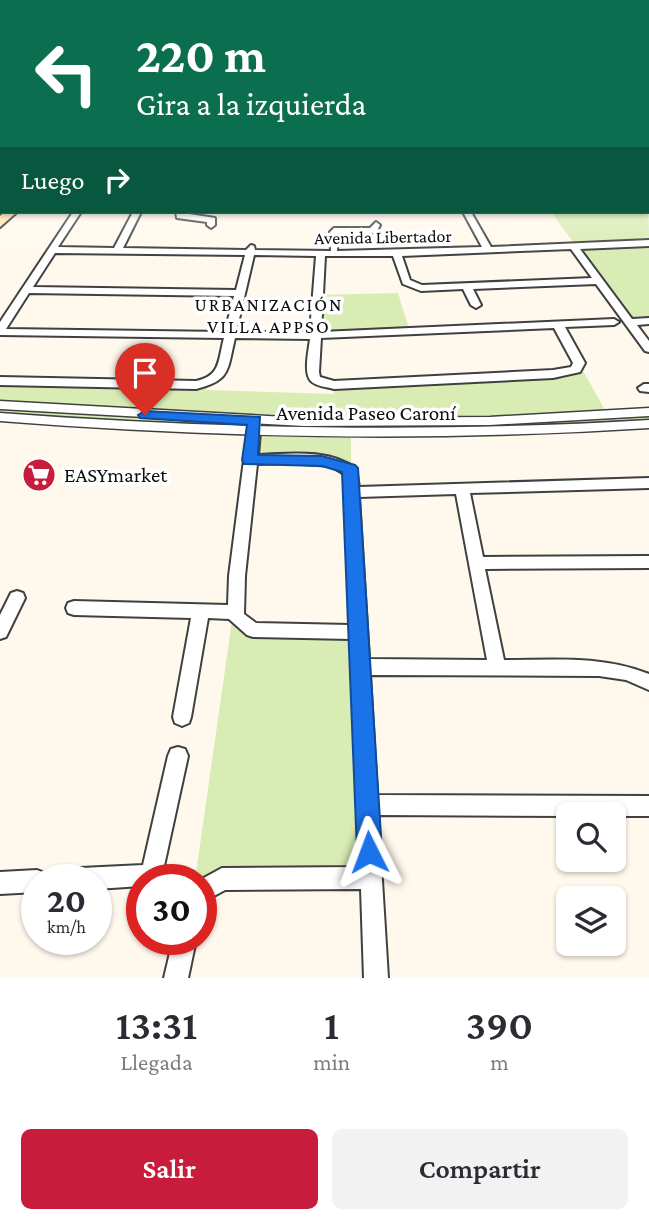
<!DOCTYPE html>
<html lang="es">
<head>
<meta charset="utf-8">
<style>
  body { margin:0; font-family:"Crimson Pro",serif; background:#f2f2f3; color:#2b2b33; height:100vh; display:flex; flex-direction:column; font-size:26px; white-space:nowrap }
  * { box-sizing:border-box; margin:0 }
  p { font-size:23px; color:#7c7c81 }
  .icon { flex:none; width:38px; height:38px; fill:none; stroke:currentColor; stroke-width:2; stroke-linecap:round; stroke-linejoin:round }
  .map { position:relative; height:978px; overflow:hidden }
  .drawer { display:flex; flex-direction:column; background:#fff; flex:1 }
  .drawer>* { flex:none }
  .banner { position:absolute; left:0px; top:0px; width:649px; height:214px; box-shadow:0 2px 5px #0004; background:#0b6e4f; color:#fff; overflow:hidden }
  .buttons { position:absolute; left:556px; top:802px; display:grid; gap:14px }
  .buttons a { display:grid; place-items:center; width:70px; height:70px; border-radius:10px; background:#fff; box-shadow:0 2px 5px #0004; font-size:35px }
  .speed { position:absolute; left:21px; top:864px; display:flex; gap:14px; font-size:35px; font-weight:700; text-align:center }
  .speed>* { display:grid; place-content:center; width:91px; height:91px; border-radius:50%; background:#fff; box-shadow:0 2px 5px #0004; line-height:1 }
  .speed small { font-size:18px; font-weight:400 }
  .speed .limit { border:10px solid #d22; background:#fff; color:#111 }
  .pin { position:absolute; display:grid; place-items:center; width:60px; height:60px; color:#fff; margin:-72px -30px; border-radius:50% 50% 50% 0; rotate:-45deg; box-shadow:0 0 7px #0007 }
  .pin .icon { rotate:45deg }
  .me { position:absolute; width:77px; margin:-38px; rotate:357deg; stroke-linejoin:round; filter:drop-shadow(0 0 5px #0008) }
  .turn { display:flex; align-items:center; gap:24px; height:147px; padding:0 21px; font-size:32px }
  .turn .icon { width:91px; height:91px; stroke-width:2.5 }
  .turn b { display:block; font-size:49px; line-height:60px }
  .then { display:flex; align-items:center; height:66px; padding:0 21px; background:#0003; gap:14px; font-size:26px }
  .eta { display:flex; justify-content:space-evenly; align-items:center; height:119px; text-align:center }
  .eta b { font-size:42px; font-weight:600; line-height:49px }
  .action { display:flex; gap:14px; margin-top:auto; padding:14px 21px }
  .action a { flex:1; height:80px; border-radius:10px; background:#c71c3b; color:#fff; font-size:28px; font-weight:600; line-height:80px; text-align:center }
  .action a+a { background:#f2f2f3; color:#2b2b33 }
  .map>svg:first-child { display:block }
  .green { fill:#d9ecb4 }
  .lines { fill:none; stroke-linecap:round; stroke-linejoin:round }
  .minor-casing { stroke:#404040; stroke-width:4 }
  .tertiary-casing { stroke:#404040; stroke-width:3 }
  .secondary-casing { stroke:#2f2f2f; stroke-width:4 }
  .minor { fill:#fff; fill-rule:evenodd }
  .tertiary { fill:#fff; fill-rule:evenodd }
  .secondary { fill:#ffe9a8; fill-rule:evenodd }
  .route { fill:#1a73e8; stroke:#114b97; stroke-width:2 }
  .labels { text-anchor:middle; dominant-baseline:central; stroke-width:7; stroke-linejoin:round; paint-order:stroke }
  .far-street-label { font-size:18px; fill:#0d0d0d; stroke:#fff }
  .far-neighbourhood-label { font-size:19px; letter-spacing:2px; fill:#0d0d0d; stroke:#fff }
  .street-label { font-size:21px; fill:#0d0d0d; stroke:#fff }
  .poi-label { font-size:21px; fill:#0d0d0d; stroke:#fff; text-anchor:start }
</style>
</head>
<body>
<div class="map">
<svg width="649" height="978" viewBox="0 0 649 978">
  <rect width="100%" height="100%" fill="#fff9ed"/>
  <!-- green -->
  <g class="green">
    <path d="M648,185L649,238L574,243L551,212H648Z"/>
    <path d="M649,243V321L628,322L574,247Z"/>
    <path d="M398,293L410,332L315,335L318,295Z"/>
    <path d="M580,365L607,414L649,412V424L351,436V472L346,466L250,460L253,434L0,417V381L208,383L207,390L334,394V385L553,374Z"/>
    <path d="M234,607L239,622L359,632L371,878L195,880Z"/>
  </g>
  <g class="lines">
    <defs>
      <g id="minor">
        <rect x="648" y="120" width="1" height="4"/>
        <path d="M0,129H2L0,134Z"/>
        <rect x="648" y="156" width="1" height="4"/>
        <path d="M0,165H2L0,171Z"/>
        <rect x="648" y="167" width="1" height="5"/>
        <rect x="648" y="180" width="1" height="4"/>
        <rect x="0" y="192" width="2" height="4"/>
        <path d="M73,212H81L58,247L114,248L133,212H141L123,248L246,250L251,245L254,246L255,250L331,251L330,232L334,228H370L376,222L380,225L376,233H338L337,251L482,247L463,212H471L491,247L649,240V246L580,249L632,319L649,318V324L637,325L649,341V352L645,351L596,284L473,289L481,305L476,308L471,305L463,289L421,291L403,284L393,256H325L321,332L614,319L619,322L614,325L565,327L585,363L580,372L553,378L334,389C327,387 315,386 311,381C303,373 309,349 310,339L235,338C227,371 231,380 196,389L0,385V377L196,381C221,376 218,360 224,338L0,335V322ZM571,249L592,278L422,285L410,280L402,256ZM55,253L245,255L236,290L33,287ZM254,255L316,256L310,332H236ZM29,293L234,296L225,332L6,329ZM554,328L573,363L571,367L553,370L334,381L320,377L319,372L321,338Z"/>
        <path d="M176,212L215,218V225L211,228L207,225V222L177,218Z"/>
        <path d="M644,384H649V392L640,391L638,388Z"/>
        <path d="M255,417L261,421L258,455C288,454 330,448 356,469L359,487L649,478V488L470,493L483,557L649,556V568L485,569L504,660C553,660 603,655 649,674V690L626,680L599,676L370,675L377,795L649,796V816H614V814H569V816L378,815L388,978H364L361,889L225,890L201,903L200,880L222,868L360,867L351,639L253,637L247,635L229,619L208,618L191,717L189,723L182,726L175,723L173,717L191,618L74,615L68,613L66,608L68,603L74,601L228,605L229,576L249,421ZM288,463L331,466L344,474L350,625L256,623L244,614L245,576L257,464ZM456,494L487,660L369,659L359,497Z"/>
        <path d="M17,591L23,593L25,598L6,637L0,639V615L11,593Z"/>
        <path d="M178,747L185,749L188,756L164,866L194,872L197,880H142V886L96,889V880H49L52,872L60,869L143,865L168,756L171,749Z"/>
        <path d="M37,870L45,873L48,880H37V892L0,894V872Z"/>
        <path d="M173,940H196L188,978H164Z"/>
      </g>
      <g id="tertiary">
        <path d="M0,401L304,418L490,417L649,408V416L490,425L304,426L0,409Z"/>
        <path d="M0,413C217,429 432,433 649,420V428C432,442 217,438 0,421Z"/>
      </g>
      <path id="secondary" d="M5,212H17L0,227V216Z"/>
    </defs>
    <!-- minor casing -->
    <use href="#minor" class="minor-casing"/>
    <!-- tertiary casing -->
    <use href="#tertiary" class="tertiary-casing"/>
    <!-- secondary casing -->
    <use href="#secondary" class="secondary-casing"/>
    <!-- minor -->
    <use href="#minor" class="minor"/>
    <!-- tertiary -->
    <use href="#tertiary" class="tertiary"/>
    <!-- secondary -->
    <use href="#secondary" class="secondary"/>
  </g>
  <!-- sky -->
  <linearGradient id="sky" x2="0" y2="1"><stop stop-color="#91c9ef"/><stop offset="0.46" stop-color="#fffcf7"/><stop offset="1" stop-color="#fffcf7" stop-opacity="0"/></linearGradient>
  <rect width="649" height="256" fill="url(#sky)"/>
  <!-- route -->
  <path class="route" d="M145,411L260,417L258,455L322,456L355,465L358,468L382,852L378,861L369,864L361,861L357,852L342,472L322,466L244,464L242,460L247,425L140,418L138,415Z"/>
  <!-- icons -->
  <defs>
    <symbol id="supermarket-disc" viewBox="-11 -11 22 22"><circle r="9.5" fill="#c71c3b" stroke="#fff"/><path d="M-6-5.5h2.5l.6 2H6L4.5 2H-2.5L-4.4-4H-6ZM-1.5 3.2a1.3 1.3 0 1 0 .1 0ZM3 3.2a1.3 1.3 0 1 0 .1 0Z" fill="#fff"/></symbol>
  </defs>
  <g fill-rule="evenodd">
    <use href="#supermarket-disc" x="20" y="456" width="38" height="38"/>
  </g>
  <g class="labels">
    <!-- far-street labels -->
    <g class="far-street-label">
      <text transform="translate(383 237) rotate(-1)">Avenida Libertador</text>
    </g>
    <!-- far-neighbourhood labels -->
    <g class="far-neighbourhood-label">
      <text x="269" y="304">URBANIZACIÓN<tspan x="269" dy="22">VILLA APPSO</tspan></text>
    </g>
    <!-- street labels -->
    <g class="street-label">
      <text x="366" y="413">Avenida Paseo Caroní</text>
    </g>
    <!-- poi labels -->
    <g class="poi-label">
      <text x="64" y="475">EASYmarket</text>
    </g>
  </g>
</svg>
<div class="buttons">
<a><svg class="icon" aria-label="search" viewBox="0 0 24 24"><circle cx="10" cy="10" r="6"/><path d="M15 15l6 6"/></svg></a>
<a><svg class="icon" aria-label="layers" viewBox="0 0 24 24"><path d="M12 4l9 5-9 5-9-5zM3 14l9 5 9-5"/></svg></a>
</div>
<div class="speed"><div>20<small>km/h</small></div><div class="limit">30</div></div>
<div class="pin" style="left:145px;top:415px;background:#d93025"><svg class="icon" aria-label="arrive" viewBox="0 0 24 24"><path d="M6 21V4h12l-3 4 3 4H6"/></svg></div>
<svg class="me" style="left:369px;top:852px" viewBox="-20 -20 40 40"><path d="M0-17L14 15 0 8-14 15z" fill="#1a73e8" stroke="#fff" stroke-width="4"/></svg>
<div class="banner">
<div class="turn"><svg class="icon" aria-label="left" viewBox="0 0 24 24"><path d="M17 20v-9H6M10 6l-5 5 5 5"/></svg><div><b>220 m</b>Gira a la izquierda</div></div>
<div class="then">Luego<svg class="icon" aria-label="right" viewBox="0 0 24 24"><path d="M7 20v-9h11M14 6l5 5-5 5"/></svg></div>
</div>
</div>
<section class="drawer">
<div class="eta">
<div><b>13:31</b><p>Llegada</p></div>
<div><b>1</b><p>min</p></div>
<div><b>390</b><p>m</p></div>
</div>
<div class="action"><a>Salir</a><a>Compartir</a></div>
</section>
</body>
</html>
